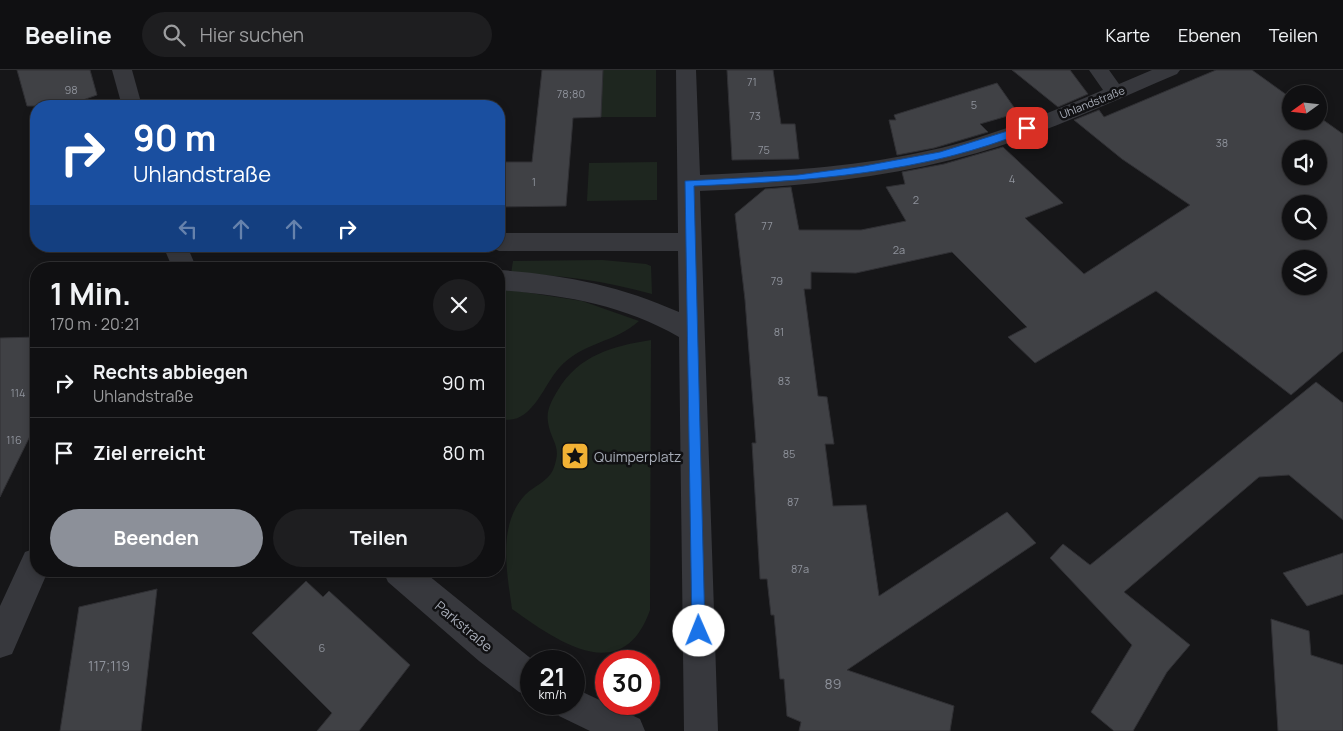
<!DOCTYPE html>
<html lang="de">
<head>
<meta charset="utf-8">
<style>
  body { margin:0; font-family:Manrope,sans-serif; background:#1e1e20; color:#f1f3f6; height:100vh; display:flex; flex-direction:column; font-size:19px; white-space:nowrap }
  * { box-sizing:border-box; margin:0 }
  p { font-size:16px; color:#9c9d9f }
  .icon { flex:none; width:28px; height:28px; fill:none; stroke:currentColor; stroke-width:2; stroke-linecap:round; stroke-linejoin:round }
  .map { position:relative; flex:1; overflow:hidden }
  .panel { position:absolute; left:30px; top:192px; width:475px; height:315px; display:flex; flex-direction:column; background:#101012; border-radius:20px; box-shadow:0 2px 8px #0003,0 0 0 1px #303032 }
  .panel>* { flex:none }
  .banner { position:absolute; left:30px; top:30px; width:475px; height:152px; border-radius:20px; box-shadow:0 2px 8px #0003,0 0 0 1px #303032; background:#1a4fa0; color:#fff; overflow:hidden }
  .needle { width:32px; rotate:255deg }
  .controls { position:absolute; left:1282px; top:15px; display:grid; gap:10px }
  .controls a { display:grid; place-items:center; width:45px; height:45px; border-radius:50%; background:#101012; box-shadow:0 2px 8px #0003,0 0 0 1px #303032; font-size:25px }
  .speed { position:absolute; left:520px; top:580px; display:flex; gap:10px; font-size:25px; font-weight:700; text-align:center }
  .speed>* { display:grid; place-content:center; width:65px; height:65px; border-radius:50%; background:#101012; box-shadow:0 2px 8px #0003,0 0 0 1px #303032; line-height:1 }
  .speed small { font-size:12px; font-weight:400 }
  .speed .limit { border:8px solid #d22; background:#fff; color:#111 }
  .pin { position:absolute; display:grid; place-items:center; width:42px; height:42px; color:#fff; margin:-21px; border-radius:10px; box-shadow:0 2px 8px #0006 }
  .me { position:absolute; width:55px; margin:-28px; rotate:359deg; stroke-linejoin:round; filter:drop-shadow(0 0 4px #0008) }
  .turn { display:flex; align-items:center; gap:18px; height:105px; padding:0 20px; font-size:22px }
  .turn .icon { width:65px; height:65px; stroke-width:2.5 }
  .turn b { display:block; font-size:35px; line-height:42px }
  .lanes { display:flex; align-items:center; height:48px; padding:0 20px; background:#0003; justify-content:center; gap:25px; direction:ltr }
  .lanes .off { opacity:.35 }
  .round { display:grid; place-items:center; flex:none; width:52px; height:52px; border-radius:26px; background:#1e1e20 }
  .head { display:flex; align-items:center; justify-content:space-between; height:85px; padding:0 20px }
  h1 { font-size:30px; font-weight:700; line-height:38px }
  .action { display:flex; gap:10px; margin-top:auto; padding:10px 20px }
  .action a { flex:1; height:58px; border-radius:30px; background:#8c9099; color:#fff; font-size:20px; font-weight:700; line-height:58px; text-align:center }
  .action a+a { background:#1e1e20; color:#f1f3f6 }
  ul { padding:0; list-style:none }
  li { display:flex; align-items:center; gap:15px; height:70px; padding:0 20px; border-top:1px solid #303032 }
  li div { flex:1 }
  li b { display:block; font-size:19px }
  li em { font-style:normal }
  header { display:flex; align-items:center; gap:30px; box-sizing:border-box; height:70px; padding:0 25px; background:#101012; border-bottom:1px solid #303032 }
  header strong { font-size:24px }
  nav { display:flex; gap:28px; margin-inline-start:auto; font-size:18px }
  .search { width:350px; height:45px; background:#1e1e20; display:flex; align-items:center; gap:12px; box-sizing:border-box; padding:0 18px; border-radius:28px; color:#9c9d9f; font-size:19px }
  .map>svg:first-child { display:block }
  .green { fill:#1e261f }
  .building { fill:#404145; stroke:#303034; fill-rule:evenodd }
  .lines { fill:none; stroke-linecap:round; stroke-linejoin:round }
  .minor { fill:#37383d; fill-rule:evenodd }
  .route { fill:#1a73e8; stroke:#114b97 }
  .labels { text-anchor:middle; dominant-baseline:central; stroke-width:5; stroke-linejoin:round; paint-order:stroke }
  .number-label { font-size:11px; fill:#8e929b }
  .far-street-label { font-size:11px; fill:#a8adb8; stroke:#111113 }
  .poi-label { font-size:14px; fill:#a8adb8; stroke:#111113; text-anchor:start }
  .street-label { font-size:14px; fill:#a8adb8; stroke:#111113 }
  .near-number-label { font-size:14px; fill:#8e929b }
</style>
</head>
<body>
<header>
<strong>Beeline</strong>
<div class="search"><svg class="icon" aria-label="search" viewBox="0 0 24 24"><circle cx="10" cy="10" r="6"/><path d="M15 15l6 6"/></svg>Hier suchen</div>
<nav><a>Karte</a><a>Ebenen</a><a>Teilen</a></nav>
</header>
<div class="map">
<svg width="1343" height="661" viewBox="0 0 1343 661">
  <rect width="100%" height="100%" fill="#161618"/>
  <!-- green -->
  <g class="green">
    <path d="M603,0H656V47H601Z"/>
    <path d="M657,92V130L587,131L589,93Z"/>
    <path d="M513,191L602,190L646,194L651,196L652,224C605,211 560,204 511,204Z"/>
    <path d="M499,218L582,231L639,251C615,273 582,272 559,298C543,316 530,359 499,348Z"/>
    <path d="M651,270L650,540C622,619 556,570 512,539C507,503 497,455 525,425C534,416 547,412 553,400C563,375 551,373 548,352C546,340 552,330 558,320C579,285 613,276 651,270Z"/>
  </g>
  <!-- building -->
  <g class="building">
    <path d="M17,0H90L97,25L66,36H27Z"/>
    <path d="M542,0H603L601,47L573,48L566,136L499,137V92H532Z"/>
    <path d="M727,0H773L781,54H795L799,89L732,90Z"/>
    <path d="M1012,0H1070L1088,24L1058,37Z"/>
    <path d="M1216,0H1252L1291,28V51H1319V47L1343,64V281L1291,325L1156,221L1035,293L1008,267L1027,257L952,182L856,203L811,202V219H804L818,326L827,327L834,374H825L833,436L866,435L879,526L1007,442L1036,473L847,600L954,636L950,661H799L801,652L787,646L784,609H780L774,545H771L767,509H760L752,373H756L745,230L735,144L765,119L791,117L799,160H861L906,151L886,117L905,114L902,102L944,94L1003,77L1063,133L1025,148L1084,204L1190,135L1122,89L1074,50L1099,40L1104,47ZM1291,79H1319V106H1291ZM1291,134H1319V161H1291ZM1291,189H1319V216H1291Z"/>
    <path d="M997,13L1018,43L980,54L988,62L934,78L897,85L889,50H896L894,45Z"/>
    <path d="M36,267V354L0,427V268Z"/>
    <path d="M1316,312L1343,333V450L1289,405L1259,407L1124,522L1190,575L1167,602L1133,661H1114L1091,642L1132,575L1050,488L1063,474L1090,495Z"/>
    <path d="M1343,483V524L1307,536L1283,503Z"/>
    <path d="M306,511L323,527L329,521L410,595L359,661H317L332,643L252,563Z"/>
    <path d="M157,519L141,661H60L79,537Z"/>
    <path d="M1271,549L1309,561L1311,585L1343,595V661H1278Z"/>
  </g>
  <g class="lines">
    <!-- minor -->
    <g class="minor">
      <path d="M112,0H132L142,36H122Z"/>
      <path d="M676,0H696L700,105C789,101 881,96 967,71C1014,57 1059,39 1103,20L1089,0H1109L1119,14L1152,0H1180L1177,4C1111,32 1046,63 977,83C887,109 793,117 700,121L718,661H684L679,267C622,234 563,225 499,220V200C562,204 621,216 679,242L678,181H499L489,176H499V163H678Z"/>
      <path d="M163,176H187L197,199H173Z"/>
      <path d="M36,478V501H48L12,584L0,588V536L25,482Z"/>
      <path d="M383,501H423L534,591H531V627L519,622L479,591L388,512Z"/>
      <path d="M574,618L640,649L645,661H590L559,646L554,634H574Z"/>
    </g>
  </g>
  <!-- route -->
  <path class="route" d="M1027,55L1031,58L1030,60C924,104 807,111 694,116L705,561L703,566L699,568L694,566L692,561L685,111L798,105L864,96L940,82Z"/>
  <!-- icons -->
  <defs>
    <symbol id="sight-square" viewBox="-11 -11 22 22"><rect x="-9" y="-9" width="18" height="18" rx="4" fill="#f2b134" stroke="#111113"/><path d="M0-6L1.8-2.2L6-1.7L2.9 1.2L3.7 5.4L0 3.3L-3.7 5.4L-2.9 1.2L-6-1.7L-1.8-2.2Z" fill="#111"/></symbol>
  </defs>
  <g fill-rule="evenodd">
    <use href="#sight-square" x="559" y="370" width="32" height="32"/>
  </g>
  <g class="labels">
    <!-- number labels -->
    <g class="number-label">
      <text x="752" y="11">71</text>
      <text x="71" y="19">98</text>
      <text x="571" y="23">78;80</text>
      <text x="974" y="34">5</text>
      <text x="755" y="45">73</text>
      <text x="1222" y="72">38</text>
      <text x="764" y="79">75</text>
      <text x="1012" y="108">4</text>
      <text x="534" y="111">1</text>
      <text x="916" y="129">2</text>
      <text x="767" y="155">77</text>
      <text x="899" y="179">2a</text>
      <text x="777" y="210">79</text>
      <text x="779" y="261">81</text>
      <text x="784" y="310">83</text>
      <text x="18" y="322">114</text>
      <text x="14" y="369">116</text>
      <text x="789" y="383">85</text>
      <text x="793" y="431">87</text>
      <text x="800" y="498">87a</text>
      <text x="322" y="577">6</text>
    </g>
    <!-- far-street labels -->
    <g class="far-street-label">
      <text transform="translate(1092 32) rotate(-22)">Uhlandstraße</text>
    </g>
    <!-- poi labels -->
    <g class="poi-label">
      <text x="594" y="386">Quimperplatz</text>
    </g>
    <!-- street labels -->
    <g class="street-label">
      <text transform="translate(464 556) rotate(40)">Parkstraße</text>
    </g>
    <!-- near-number labels -->
    <g class="near-number-label">
      <text x="109" y="595">117;119</text>
      <text x="833" y="613">89</text>
    </g>
  </g>
</svg>
<div class="controls">
<a><svg class="needle" viewBox="-14 -14 28 28"><path d="M0-13l5 13h-10z" fill="#e53935"/><path d="M0 13l5-13h-10z" fill="#9c9d9f"/></svg></a>
<a><svg class="icon" aria-label="sound" viewBox="0 0 24 24"><path d="M4 9h4l5-4v14l-5-4H4zM17 9q2 3 0 6"/></svg></a>
<a><svg class="icon" aria-label="search" viewBox="0 0 24 24"><circle cx="10" cy="10" r="6"/><path d="M15 15l6 6"/></svg></a>
<a><svg class="icon" aria-label="layers" viewBox="0 0 24 24"><path d="M12 4l9 5-9 5-9-5zM3 14l9 5 9-5"/></svg></a>
</div>
<div class="speed"><div>21<small>km/h</small></div><div class="limit">30</div></div>
<div class="pin" style="left:1027px;top:58px;background:#d93025"><svg class="icon" aria-label="arrive" viewBox="0 0 24 24"><path d="M6 21V4h12l-3 4 3 4H6"/></svg></div>
<svg class="me" style="left:699px;top:561px" viewBox="-20 -20 40 40"><circle r="19" fill="#fff"/><path d="M0-13L10 11 0 6-10 11z" fill="#1a73e8"/></svg>
<div class="banner">
<div class="turn"><svg class="icon" aria-label="right" viewBox="0 0 24 24"><path d="M7 20v-9h11M14 6l5 5-5 5"/></svg><div><b>90 m</b>Uhlandstraße</div></div>
<div class="lanes"><svg class="icon off" aria-label="left" viewBox="0 0 24 24"><path d="M17 20v-9H6M10 6l-5 5 5 5"/></svg><svg class="icon off" aria-label="ahead" viewBox="0 0 24 24"><path d="M12 20V5M6 11l6-6 6 6"/></svg><svg class="icon off" aria-label="ahead" viewBox="0 0 24 24"><path d="M12 20V5M6 11l6-6 6 6"/></svg><svg class="icon" aria-label="right" viewBox="0 0 24 24"><path d="M7 20v-9h11M14 6l5 5-5 5"/></svg></div>
</div>
<section class="panel">
<div class="head"><div><h1>1 Min.</h1><p>170 m · 20:21</p></div><a class="round"><svg class="icon" aria-label="close" viewBox="0 0 24 24"><path d="M6 6l12 12M18 6L6 18"/></svg></a></div>
<ul>
<li><svg class="icon" aria-label="right" viewBox="0 0 24 24"><path d="M7 20v-9h11M14 6l5 5-5 5"/></svg><div><b>Rechts abbiegen</b><p>Uhlandstraße</p></div><em>90 m</em></li>
<li><svg class="icon" aria-label="arrive" viewBox="0 0 24 24"><path d="M6 21V4h12l-3 4 3 4H6"/></svg><div><b>Ziel erreicht</b></div><em>80 m</em></li>
</ul>
<div class="action"><a>Beenden</a><a>Teilen</a></div>
</section>
</div>
</body>
</html>
